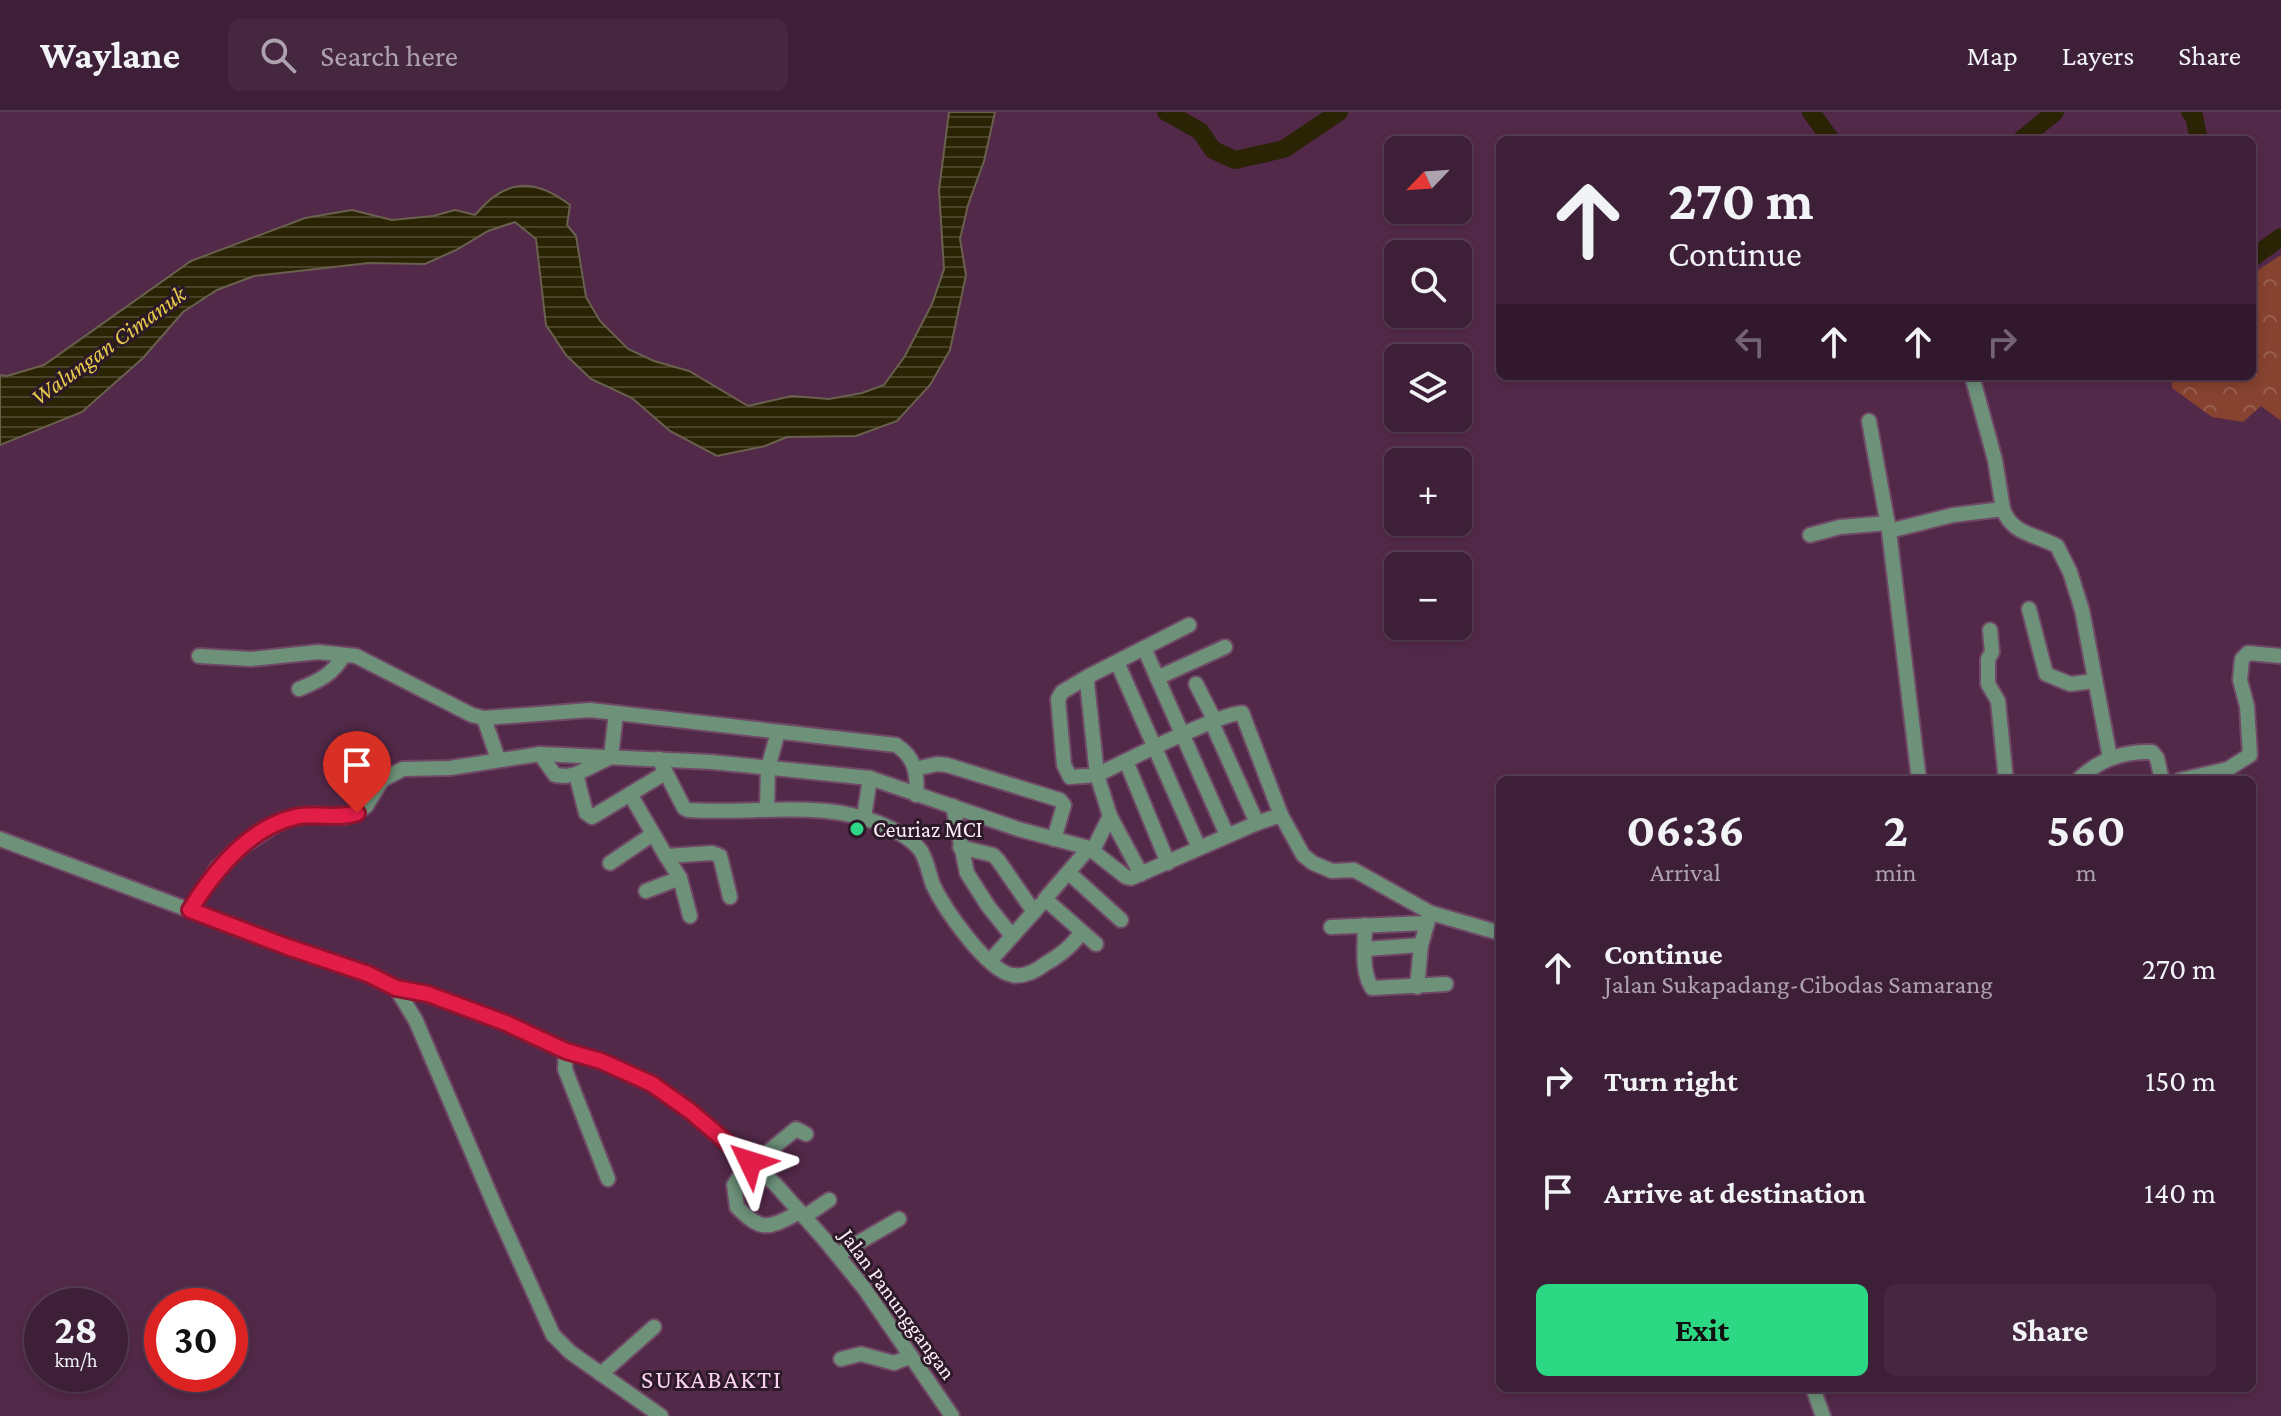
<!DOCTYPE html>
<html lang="en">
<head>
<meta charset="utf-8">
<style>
  body { margin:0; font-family:"Crimson Pro",serif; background:#452740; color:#f1f3f6; height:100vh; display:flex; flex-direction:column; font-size:30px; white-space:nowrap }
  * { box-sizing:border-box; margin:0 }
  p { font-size:26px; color:#ada2ae }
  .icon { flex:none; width:44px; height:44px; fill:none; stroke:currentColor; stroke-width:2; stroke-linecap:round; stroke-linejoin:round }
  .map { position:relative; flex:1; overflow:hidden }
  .side { position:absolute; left:1496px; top:664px; width:760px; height:616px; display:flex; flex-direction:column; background:#3e1f38; border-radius:12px; box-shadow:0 4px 12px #0003,0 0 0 2px #573d53 }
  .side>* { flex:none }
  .hud { position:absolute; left:1496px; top:24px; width:760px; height:244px; border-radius:12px; box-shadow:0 4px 12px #0003,0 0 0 2px #573d53; background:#3e1f38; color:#f1f3f6; overflow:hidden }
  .needle { width:52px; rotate:245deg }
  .buttons { position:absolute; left:1384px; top:24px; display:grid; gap:16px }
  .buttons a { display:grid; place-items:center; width:88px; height:88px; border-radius:12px; background:#3e1f38; box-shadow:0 4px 12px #0003,0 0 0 2px #573d53; font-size:40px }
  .speed { position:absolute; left:24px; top:1176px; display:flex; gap:16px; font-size:40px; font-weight:700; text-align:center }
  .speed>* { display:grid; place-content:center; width:104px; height:104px; border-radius:50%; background:#3e1f38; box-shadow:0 4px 12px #0003,0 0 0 2px #573d53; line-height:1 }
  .speed small { font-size:20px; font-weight:400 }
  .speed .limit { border:12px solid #d22; background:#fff; color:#111 }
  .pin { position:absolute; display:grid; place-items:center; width:68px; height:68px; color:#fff; margin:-82px -34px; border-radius:50% 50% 50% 0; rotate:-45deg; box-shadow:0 0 8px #0007 }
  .pin .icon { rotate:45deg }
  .me { position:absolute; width:88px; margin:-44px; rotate:311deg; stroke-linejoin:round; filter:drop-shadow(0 0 6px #0008) }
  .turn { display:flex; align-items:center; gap:28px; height:168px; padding:0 40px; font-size:36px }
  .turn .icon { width:104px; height:104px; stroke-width:2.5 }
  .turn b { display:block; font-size:56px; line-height:68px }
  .lanes { display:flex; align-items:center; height:76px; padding:0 40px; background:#0003; justify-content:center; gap:40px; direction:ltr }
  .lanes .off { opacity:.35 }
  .eta { display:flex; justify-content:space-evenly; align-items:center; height:136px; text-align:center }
  .eta b { font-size:48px; font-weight:700; line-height:56px }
  .cta { display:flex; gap:16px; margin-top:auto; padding:16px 40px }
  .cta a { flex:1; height:92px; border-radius:12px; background:#2cd884; color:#111; font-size:32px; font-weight:700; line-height:92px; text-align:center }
  .cta a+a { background:#452740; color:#f1f3f6 }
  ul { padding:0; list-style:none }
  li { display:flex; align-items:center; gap:24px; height:112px; padding:0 40px }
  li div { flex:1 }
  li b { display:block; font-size:30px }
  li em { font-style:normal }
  header { display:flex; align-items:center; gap:48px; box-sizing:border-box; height:112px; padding:0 40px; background:#3e1f38; border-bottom:2px solid #573d53 }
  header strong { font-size:38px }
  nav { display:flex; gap:44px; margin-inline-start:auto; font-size:28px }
  .search { width:560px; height:72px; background:#452740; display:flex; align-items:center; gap:20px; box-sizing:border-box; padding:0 28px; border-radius:12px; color:#ada2ae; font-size:30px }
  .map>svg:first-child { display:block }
  .forest { fill:url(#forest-crowns) }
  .water { fill:url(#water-rules); stroke:#6a604e; stroke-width:2 }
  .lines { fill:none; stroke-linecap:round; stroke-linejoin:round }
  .river { stroke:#2a2304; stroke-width:18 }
  .minor-casing { stroke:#6f4966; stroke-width:18 }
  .minor { stroke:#6e917a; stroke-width:14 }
  .route-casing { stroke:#92132f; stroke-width:20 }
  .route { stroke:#e11d48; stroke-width:14 }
  .poi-dot { fill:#2cd884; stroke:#2d1a29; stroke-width:3 }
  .labels { text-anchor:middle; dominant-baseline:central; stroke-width:6; stroke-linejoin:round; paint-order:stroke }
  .poi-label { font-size:22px; fill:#ffeefa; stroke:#2d1a29; text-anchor:start }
  .street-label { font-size:22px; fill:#ffeefa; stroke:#2d1a29 }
  .water-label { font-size:24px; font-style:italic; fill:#e8ca49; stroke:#2d1a29 }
  .quarter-label { font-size:26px; letter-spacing:2px; fill:#fbd1f0; stroke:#2d1a29 }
</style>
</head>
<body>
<header>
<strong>Waylane</strong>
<div class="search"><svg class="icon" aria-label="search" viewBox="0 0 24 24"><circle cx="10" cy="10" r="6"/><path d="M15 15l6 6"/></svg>Search here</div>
<nav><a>Map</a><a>Layers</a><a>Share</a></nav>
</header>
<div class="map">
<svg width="2281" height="1304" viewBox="0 0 2281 1304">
  <defs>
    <pattern id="forest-crowns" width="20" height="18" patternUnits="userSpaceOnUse" patternTransform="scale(2)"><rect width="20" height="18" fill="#874230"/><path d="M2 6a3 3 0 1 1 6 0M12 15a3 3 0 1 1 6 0" fill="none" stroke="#995e4f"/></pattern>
    <pattern id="water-rules" width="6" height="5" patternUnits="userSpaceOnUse" patternTransform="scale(2)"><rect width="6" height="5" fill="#2a2304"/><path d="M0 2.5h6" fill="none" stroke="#4a432a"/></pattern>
  </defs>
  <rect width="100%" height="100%" fill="#53294a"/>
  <!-- forest -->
  <path class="forest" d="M2281,143V309L2261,294L2243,310L2212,305L2172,276L2171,264H2252V162Z"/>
  <!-- water -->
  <path class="water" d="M949,0H995L984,49L968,93L960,127L966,163L950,238L930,273L897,309L856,324L787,325L765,334L717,344L670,319L632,286L591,267L566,243L546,213L536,127L515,110L488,119L456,138L425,152L369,151L254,164L217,178L183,200L143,246L82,300L0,333V263L7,264L44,253L191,149L305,106L352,98L392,108L433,104L455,98L475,103C505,67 533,65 570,93L567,113L576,124L586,185L600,209L628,237L654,249L689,259L748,294L792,284L829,287L862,281L884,273L905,244L932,192L944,157L939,78Z"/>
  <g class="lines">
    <!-- river -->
    <g class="river">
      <path d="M1166,0L1200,19L1213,38L1235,48L1284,37L1339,0"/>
      <path d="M1811,0L1831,28"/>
      <path d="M2190,0L2194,4L2199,28"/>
      <path d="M2021,28L2055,0"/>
      <path d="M2252,146L2281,125"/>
    </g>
    <defs>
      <g id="minor">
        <path d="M1972,264L1995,348L2003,397"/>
        <path d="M1869,309L1889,419L1919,668"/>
        <path d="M1889,419L1953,403L2003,397C2012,423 2036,422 2057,434L2070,460L2082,498L2110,646"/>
        <path d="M1810,423L1840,415L1888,411"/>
        <path d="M2029,497L2046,562L2070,572L2095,569"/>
        <path d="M1990,518L1992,540L1988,547V572L1998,589L2006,668"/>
        <path d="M1144,536L1227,723"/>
        <path d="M199,544L251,547L318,540L356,544L472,603L484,606L590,598L896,633C915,645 918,662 916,683"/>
        <path d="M1117,550L1199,736"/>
        <path d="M1089,564L1062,580L1058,587L1064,653L1070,665L1097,663L1087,570L1089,564L1189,513"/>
        <path d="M1157,566L1225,535"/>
        <path d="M1196,572L1215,609"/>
        <path d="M299,577C319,569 333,562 344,543"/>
        <path d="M484,606L498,647"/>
        <path d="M1212,611L1257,711"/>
        <path d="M540,642L555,663L566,664L576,662L611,645L616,601"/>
        <path d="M659,647L684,696L688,698C756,703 828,685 892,717C902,722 914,729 921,739C927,749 929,762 933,773C944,796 986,858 1012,863C1024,865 1036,859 1045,852C1059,844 1073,834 1081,820"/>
        <path d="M1126,649L1168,751"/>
        <path d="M915,657L937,652L947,653L1060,688L1064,693L1054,727"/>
        <path d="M576,662L586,701L592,705L665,661"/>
        <path d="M2078,668C2099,647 2123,639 2152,640L2157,646L2162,668"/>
        <path d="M2180,668L2228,657L2250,643L2247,594L2240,568L2242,547L2248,541L2281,544"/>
        <path d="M630,682L666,744L712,741L720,744L730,785"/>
        <path d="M953,694L967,761L988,794L1012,824"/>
        <path d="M767,697L768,656L778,620"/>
        <path d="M864,705L870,666"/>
        <path d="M0,727L285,834L368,862L396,876L416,909L497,1099L553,1223L570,1240L661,1304"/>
        <path d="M960,735L993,743L998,748L1034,800"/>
        <path d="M1089,736L1045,787L1096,832"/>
        <path d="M1093,738L1110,704"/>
        <path d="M666,744L680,766L690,804"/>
        <path d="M610,751L653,722"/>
        <path d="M1069,761L1121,808"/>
        <path d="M1141,762L1110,704L1097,663C1119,652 1226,599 1242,601L1281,703"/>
        <path d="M646,779L680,766"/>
        <path d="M190,798L218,755L236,739L272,715L292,705L315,702L345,705L357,701L366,694L382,668L403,657L450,656L540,642L712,650L870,666L1018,717L1089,736L1126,765L1131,766L1257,711L1281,703L1303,743L1313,751L1332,759L1354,758L1431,801L1500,821"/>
        <path d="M1365,813C1365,832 1361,860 1372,876L1446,872"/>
        <path d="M1331,815L1427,811"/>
        <path d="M1365,837L1421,833"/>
        <path d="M990,849L1040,793"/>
        <path d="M1417,875L1421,833L1429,805"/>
        <path d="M396,876L428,882L506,911L566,939L601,949L652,972L690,999L775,1072L825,1128L864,1176L952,1304"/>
        <path d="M566,939L565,957L608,1067"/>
        <path d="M800,1100C770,1115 763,1122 737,1095L734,1073L742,1061L796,1017L806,1022"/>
        <path d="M804,1105L829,1088"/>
        <path d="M837,1143L899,1107"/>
        <path d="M841,1247L861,1242L894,1251L909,1245"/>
        <path d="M601,1262L654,1215"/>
        <path d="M1813,1276L1823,1304"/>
      </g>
    </defs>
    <!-- minor casing -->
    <use href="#minor" class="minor-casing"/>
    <!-- minor -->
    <use href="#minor" class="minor"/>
  </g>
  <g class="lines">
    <defs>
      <path id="route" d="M357,701C336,708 316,700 295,705C248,716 214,759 190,798L285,834L368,862L396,876L428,882L506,911L566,939L601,949L652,972L690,999L750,1050"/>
    </defs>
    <!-- route casing -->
    <use href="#route" class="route-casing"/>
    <!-- route -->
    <use href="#route" class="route"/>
  </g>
  <!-- markers -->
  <circle class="poi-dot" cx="857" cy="717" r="8"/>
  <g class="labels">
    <!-- poi labels -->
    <g class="poi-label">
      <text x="873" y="717">Ceuriaz MCI</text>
    </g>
    <!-- street labels -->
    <g class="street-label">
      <text transform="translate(898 1192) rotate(54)">Jalan Panunggangan</text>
    </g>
    <!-- water labels -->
    <g class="water-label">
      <text transform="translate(108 233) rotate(-36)">Walungan Cimanuk</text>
    </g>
    <!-- quarter labels -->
    <g class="quarter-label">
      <text x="712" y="1267">SUKABAKTI</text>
    </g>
  </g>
</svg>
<div class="buttons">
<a><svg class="needle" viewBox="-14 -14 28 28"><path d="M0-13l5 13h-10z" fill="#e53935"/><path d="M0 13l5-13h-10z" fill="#ada2ae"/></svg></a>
<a><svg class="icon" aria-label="search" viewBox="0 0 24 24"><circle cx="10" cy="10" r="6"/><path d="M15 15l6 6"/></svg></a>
<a><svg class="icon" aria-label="layers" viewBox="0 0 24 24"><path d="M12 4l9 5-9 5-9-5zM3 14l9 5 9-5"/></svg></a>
<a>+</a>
<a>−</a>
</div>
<div class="speed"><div>28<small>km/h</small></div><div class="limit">30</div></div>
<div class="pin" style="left:357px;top:701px;background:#d93025"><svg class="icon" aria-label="arrive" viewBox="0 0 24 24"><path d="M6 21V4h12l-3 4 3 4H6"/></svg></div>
<svg class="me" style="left:750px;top:1050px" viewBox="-20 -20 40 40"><path d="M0-17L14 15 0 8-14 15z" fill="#e11d48" stroke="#fff" stroke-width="4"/></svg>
<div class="hud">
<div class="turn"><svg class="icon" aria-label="ahead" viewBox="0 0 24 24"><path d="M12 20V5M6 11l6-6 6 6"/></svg><div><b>270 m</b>Continue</div></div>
<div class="lanes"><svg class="icon off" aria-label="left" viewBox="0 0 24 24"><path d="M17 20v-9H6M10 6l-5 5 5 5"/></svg><svg class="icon" aria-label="ahead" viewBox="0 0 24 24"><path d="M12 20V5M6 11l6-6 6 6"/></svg><svg class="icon" aria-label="ahead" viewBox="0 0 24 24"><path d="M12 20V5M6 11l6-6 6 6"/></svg><svg class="icon off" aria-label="right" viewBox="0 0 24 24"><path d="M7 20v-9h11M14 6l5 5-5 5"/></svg></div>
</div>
<section class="side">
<div class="eta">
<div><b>06:36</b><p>Arrival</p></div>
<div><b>2</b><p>min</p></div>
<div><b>560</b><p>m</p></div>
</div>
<ul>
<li><svg class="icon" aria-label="ahead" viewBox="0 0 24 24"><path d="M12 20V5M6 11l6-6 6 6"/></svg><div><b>Continue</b><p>Jalan Sukapadang-Cibodas Samarang</p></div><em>270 m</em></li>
<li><svg class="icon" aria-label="right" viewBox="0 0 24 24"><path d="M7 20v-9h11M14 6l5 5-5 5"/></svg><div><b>Turn right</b></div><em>150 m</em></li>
<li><svg class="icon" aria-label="arrive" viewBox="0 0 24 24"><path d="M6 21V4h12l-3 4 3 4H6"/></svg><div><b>Arrive at destination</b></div><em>140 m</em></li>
</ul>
<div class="cta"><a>Exit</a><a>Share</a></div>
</section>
</div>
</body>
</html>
